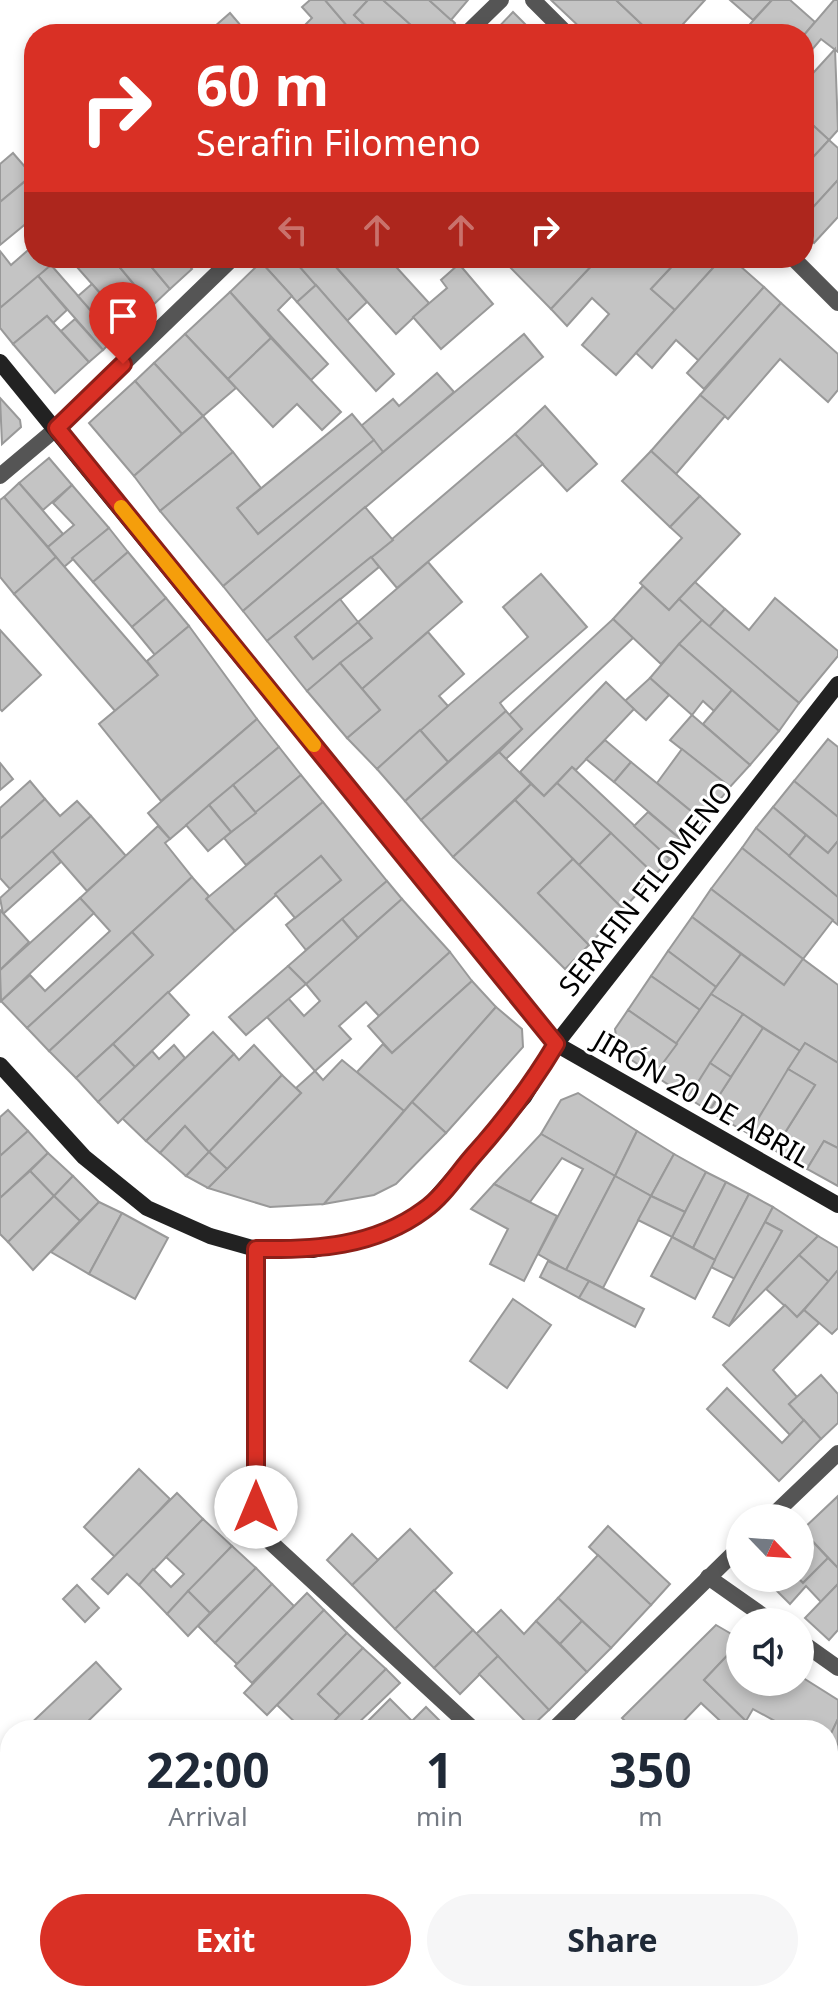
<!DOCTYPE html>
<html lang="en">
<head>
<meta charset="utf-8">
<style>
  body { margin:0; font-family:"Noto Sans",sans-serif; background:#f6f6f7; color:#1f2937; height:100vh; display:flex; flex-direction:column; font-size:30px; white-space:nowrap }
  * { box-sizing:border-box; margin:0 }
  p { font-size:26px; color:#747a83 }
  .icon { flex:none; width:44px; height:44px; fill:none; stroke:currentColor; stroke-width:2; stroke-linecap:round; stroke-linejoin:round }
  .map { position:relative; flex:1; overflow:hidden }
  .sheet { position:absolute; left:0px; top:1720px; width:838px; height:282px; display:flex; flex-direction:column; background:#fff; border-radius:32px 32px 0 0; box-shadow:0 4px 12px #0003 }
  .sheet>* { flex:none }
  .top-card { position:absolute; left:24px; top:24px; width:790px; height:244px; border-radius:32px; box-shadow:0 4px 12px #0003; background:#d93025; color:#fff; overflow:hidden }
  .needle { width:52px; rotate:115deg }
  .tools { position:absolute; left:726px; top:1504px; display:grid; gap:16px }
  .tools a { display:grid; place-items:center; width:88px; height:88px; border-radius:50%; background:#fff; box-shadow:0 4px 12px #0003; font-size:40px }
  .pin { position:absolute; display:grid; place-items:center; width:68px; height:68px; color:#fff; margin:-82px -34px; border-radius:50% 50% 50% 0; rotate:-45deg; box-shadow:0 0 8px #0007 }
  .pin .icon { rotate:45deg }
  .me { position:absolute; width:88px; margin:-44px; rotate:0deg; stroke-linejoin:round; filter:drop-shadow(0 0 6px #0008) }
  .turn { display:flex; align-items:center; gap:28px; height:168px; padding:0 40px; font-size:36px }
  .turn .icon { width:104px; height:104px; stroke-width:2.5 }
  .turn b { display:block; font-size:56px; line-height:68px }
  .lanes { display:flex; align-items:center; height:76px; padding:0 40px; background:#0003; justify-content:center; gap:40px; direction:ltr }
  .lanes .off { opacity:.35 }
  .eta { display:flex; justify-content:space-evenly; align-items:center; height:136px; text-align:center }
  .eta b { font-size:48px; font-weight:700; line-height:56px }
  .primary-button { display:flex; gap:16px; margin-top:auto; padding:16px 40px }
  .primary-button a { flex:1; height:92px; border-radius:48px; background:#d93025; color:#fff; font-size:32px; font-weight:700; line-height:92px; text-align:center }
  .primary-button a+a { background:#f6f6f7; color:#1f2937 }
  .map>svg:first-child { display:block }
  .building { fill:#c4c4c4; stroke:#999; stroke-width:2 }
  .lines { fill:none; stroke-linecap:round; stroke-linejoin:round }
  .minor { stroke:#555; stroke-width:16 }
  .tertiary { stroke:#555; stroke-width:16 }
  .secondary { stroke:#222; stroke-width:16 }
  .route-casing { stroke:#8d1f18; stroke-width:20 }
  .route { stroke:#d93025; stroke-width:14 }
  .slow { stroke:#f59e0b; stroke-width:14 }
  .labels { text-anchor:middle; dominant-baseline:central; stroke-width:6; stroke-linejoin:round; paint-order:stroke }
  .street-label { font-size:28px; fill:#000; stroke:#fff }
</style>
</head>
<body>
<div class="map">
<svg width="838" height="2001" viewBox="0 0 838 2001">
  <rect width="100%" height="100%" fill="#fff"/>
  <!-- building -->
  <g class="building">
    <path d="M310,0H325L354,34H296L312,18L302,7Z"/>
    <path d="M325,0H368L354,15L374,34H354Z"/>
    <path d="M368,0H383L421,34H374L354,15Z"/>
    <path d="M383,0H429L455,23L446,34H421Z"/>
    <path d="M429,0H468L451,20Z"/>
    <path d="M551,0H616L652,34H587Z"/>
    <path d="M616,0H705L674,34H652Z"/>
    <path d="M730,0H772L753,20Z"/>
    <path d="M772,0H790L815,22L804,35L741,34Z"/>
    <path d="M834,0H838V52L821,39L804,59V35Z"/>
    <path d="M513,12L535,34H492Z"/>
    <path d="M230,13L248,34H206Z"/>
    <path d="M835,49L838,130L829,140L804,117V83Z"/>
    <path d="M804,117L829,140L804,167Z"/>
    <path d="M829,140L838,148V180L807,214L804,167Z"/>
    <path d="M13,153L32,175L0,202V164Z"/>
    <path d="M34,174V217L0,245V202Z"/>
    <path d="M838,180V217L814,243L804,233V212L807,214Z"/>
    <path d="M34,245V258H61L0,308V251L11,265Z"/>
    <path d="M69,258H112L152,306L129,326Z"/>
    <path d="M112,258H144L170,289L152,306Z"/>
    <path d="M144,258H183L192,269L170,289Z"/>
    <path d="M265,258H292L316,285L297,302L261,262Z"/>
    <path d="M292,258H328L367,302L347,321Z"/>
    <path d="M328,258H388L429,303L396,334Z"/>
    <path d="M501,258H599L551,309Z"/>
    <path d="M599,258H680L651,289L675,310L616,375L582,345L609,314L592,298L567,326L551,309Z"/>
    <path d="M680,258H722L675,310L651,289Z"/>
    <path d="M722,258H731L764,287L699,361L676,340L652,368L636,353Z"/>
    <path d="M261,262L292,296L278,310L328,364L311,380L230,292Z"/>
    <path d="M459,264L493,304L441,349L413,317L447,288L441,280Z"/>
    <path d="M51,265L115,338L103,350L38,276Z"/>
    <path d="M38,276L67,310L53,323L47,316L13,344L0,328V308Z"/>
    <path d="M92,284L129,326L115,338L78,296Z"/>
    <path d="M316,285L394,374L376,391L297,302Z"/>
    <path d="M764,287L781,303L704,389L687,373Z"/>
    <path d="M230,292L271,338L228,379L185,334Z"/>
    <path d="M781,303L838,354V390L828,402L780,359L728,419L700,395Z"/>
    <path d="M47,316L89,362L55,393L13,344Z"/>
    <path d="M75,319L103,350L89,362L61,331Z"/>
    <path d="M185,334L236,388L203,416L154,363Z"/>
    <path d="M524,334L543,357L243,611L223,586Z"/>
    <path d="M271,338L341,412L322,430L297,404L273,427L228,379Z"/>
    <path d="M154,363L203,416L182,434L135,381Z"/>
    <path d="M437,373L454,392L383,452L361,426L393,399L399,406Z"/>
    <path d="M135,381L182,434L134,476L89,423Z"/>
    <path d="M700,395L725,416L676,474L651,451Z"/>
    <path d="M0,398L20,420L21,427L2,444Z"/>
    <path d="M545,406L597,464L567,491L515,434Z"/>
    <path d="M352,414L374,440L258,534L237,508Z"/>
    <path d="M203,416L233,452L160,511L134,476Z"/>
    <path d="M515,434L543,464L397,588L371,557Z"/>
    <path d="M374,440L383,452L223,586L160,511L233,452L261,488L237,508L258,534Z"/>
    <path d="M651,451L700,496L670,527L622,481Z"/>
    <path d="M49,458L72,485L43,510L19,483Z"/>
    <path d="M19,483L63,534L48,547L4,497Z"/>
    <path d="M72,485L109,528L64,567L48,547L74,525L53,503Z"/>
    <path d="M700,496L740,534L669,610L640,583L682,538L670,527Z"/>
    <path d="M4,497L56,557L14,594L0,577V500Z"/>
    <path d="M365,507L393,540L267,641L243,611Z"/>
    <path d="M109,528L128,552L93,582L72,558Z"/>
    <path d="M128,552L166,598L132,627L93,582Z"/>
    <path d="M56,557L158,675L116,712L14,594Z"/>
    <path d="M371,557L379,567L295,637L313,659L358,622L372,638L307,691L267,641Z"/>
    <path d="M428,562L462,602L362,689L340,663L372,638L358,622Z"/>
    <path d="M541,574L587,627L500,703L506,711L448,762L420,730L528,637L503,607Z"/>
    <path d="M695,582L725,609L709,627L679,599Z"/>
    <path d="M643,586L669,610L679,599L702,620L661,664L613,619Z"/>
    <path d="M166,598L189,626L155,655L132,627Z"/>
    <path d="M775,598L838,651V656L799,703L709,627L725,609L749,630Z"/>
    <path d="M340,599L358,622L313,659L295,637Z"/>
    <path d="M613,619L633,638L506,759L499,752L522,729L509,715Z"/>
    <path d="M702,620L799,703L779,731L679,644Z"/>
    <path d="M189,626L257,719L161,801L99,724L158,675L147,661Z"/>
    <path d="M0,630L41,675L2,711L0,709Z"/>
    <path d="M428,632L464,674L439,696L448,706L377,769L347,738L380,710L362,689Z"/>
    <path d="M679,644L732,690L714,711L703,701L692,715L650,678Z"/>
    <path d="M340,663L380,710L347,738L307,691Z"/>
    <path d="M650,678L669,695L646,720L625,701Z"/>
    <path d="M606,682L634,709L576,770L572,767L544,796L520,772Z"/>
    <path d="M732,690L779,731L750,765L703,724Z"/>
    <path d="M506,711L522,729L421,820L405,801Z"/>
    <path d="M692,715L750,765L730,787L670,740Z"/>
    <path d="M257,719L279,747L170,839L148,813Z"/>
    <path d="M420,730L448,762L405,801L377,769Z"/>
    <path d="M828,739L838,747V817L794,781Z"/>
    <path d="M605,740L631,762L614,782L586,759Z"/>
    <path d="M279,747L301,775L256,813L233,785Z"/>
    <path d="M682,749L730,787L703,821L657,783Z"/>
    <path d="M499,752L531,784L453,857L421,820Z"/>
    <path d="M631,762L703,821L685,843L614,782Z"/>
    <path d="M0,763L13,779L0,790Z"/>
    <path d="M572,767L670,859L655,875L557,783Z"/>
    <path d="M301,775L323,802L246,865L224,838Z"/>
    <path d="M30,781L45,799L0,839V808Z"/>
    <path d="M794,781L838,817V841L828,853L773,807Z"/>
    <path d="M557,783L611,833L579,865L515,800L531,784L544,796Z"/>
    <path d="M233,785L256,813L231,832L209,805Z"/>
    <path d="M45,799L60,816L77,801L91,816L10,889L0,878V839Z"/>
    <path d="M515,800L573,859L538,893L589,945L565,969L453,857Z"/>
    <path d="M323,802L387,881L306,950L286,925L341,880L321,856L235,931L206,899Z"/>
    <path d="M209,805L231,832L208,851L186,825Z"/>
    <path d="M773,807L806,835L789,856L756,828Z"/>
    <path d="M648,812L685,843L670,859L634,826Z"/>
    <path d="M91,816L126,856L87,891L52,851Z"/>
    <path d="M158,826L170,839L165,843L192,877L27,1028L1,1001L30,975L45,991L110,931L80,898Z"/>
    <path d="M756,828L838,897V925L742,848Z"/>
    <path d="M611,833L655,875L623,909L579,865Z"/>
    <path d="M806,835L828,853L838,841V897L789,856Z"/>
    <path d="M742,848L833,920L803,959L711,889Z"/>
    <path d="M52,851L61,862L3,914L0,898Z"/>
    <path d="M321,856L341,880L295,918L275,894Z"/>
    <path d="M573,859L623,909L589,945L538,893Z"/>
    <path d="M192,877L209,896L206,899L235,931L76,1078L49,1051L153,955L132,932Z"/>
    <path d="M387,881L402,899L358,938L342,919Z"/>
    <path d="M711,889L803,959L784,985L692,917Z"/>
    <path d="M80,898L94,913L1,1001L0,970Z"/>
    <path d="M402,899L450,952L379,1016L366,1002L339,1026L351,1039L315,1071L267,1017L288,998L304,1016L320,1001L306,984Z"/>
    <path d="M0,910L29,942L0,970Z"/>
    <path d="M692,917L741,954L716,987L668,951Z"/>
    <path d="M342,919L358,938L306,984L288,966Z"/>
    <path d="M132,932L153,955L49,1051L27,1028Z"/>
    <path d="M668,951L716,987L700,1010L651,976Z"/>
    <path d="M450,952L472,981L392,1053L368,1026Z"/>
    <path d="M741,954L784,985L803,959L838,985V1063L805,1043L800,1051L711,994Z"/>
    <path d="M288,966L306,984L246,1035L229,1017Z"/>
    <path d="M651,976L700,1010L677,1044L628,1010Z"/>
    <path d="M472,981L496,1007L404,1111L357,1072L383,1044L392,1053Z"/>
    <path d="M168,992L189,1015L135,1067L113,1044Z"/>
    <path d="M711,994L743,1014L688,1098L654,1075Z"/>
    <path d="M496,1007L522,1029L523,1047L446,1133L412,1102Z"/>
    <path d="M628,1010L677,1044L654,1075L618,1051L615,1029Z"/>
    <path d="M743,1014L763,1028L731,1077L710,1063Z"/>
    <path d="M763,1028L800,1051L749,1134L709,1111Z"/>
    <path d="M213,1032L234,1054L146,1141L122,1118Z"/>
    <path d="M805,1043L838,1063V1148L824,1141L807,1169L774,1150L815,1085L788,1069Z"/>
    <path d="M113,1044L135,1067L98,1102L76,1078Z"/>
    <path d="M174,1045L185,1058L118,1123L98,1102L152,1051L159,1059Z"/>
    <path d="M254,1045L282,1075L209,1152L185,1126L160,1153L146,1141L234,1054L239,1060Z"/>
    <path d="M342,1060L404,1111L324,1204L270,1207L208,1188L301,1093L296,1088L315,1071L323,1080Z"/>
    <path d="M710,1063L731,1077L709,1111L688,1098Z"/>
    <path d="M788,1069L815,1085L774,1150L749,1134Z"/>
    <path d="M282,1075L301,1093L227,1169L209,1152Z"/>
    <path d="M578,1093L637,1131L615,1176L541,1134L561,1100Z"/>
    <path d="M412,1102L446,1133L396,1184L374,1195L324,1204Z"/>
    <path d="M8,1110L28,1131L0,1156V1117Z"/>
    <path d="M185,1126L209,1152L186,1176L160,1153Z"/>
    <path d="M28,1131L48,1153L0,1198V1156Z"/>
    <path d="M637,1131L674,1154L651,1196L615,1176Z"/>
    <path d="M541,1134L615,1176L566,1270L538,1254L583,1169L562,1158L530,1202L494,1184Z"/>
    <path d="M824,1141L838,1148V1186L807,1169Z"/>
    <path d="M209,1152L227,1169L208,1188L186,1176Z"/>
    <path d="M48,1153L73,1176L54,1196L30,1171Z"/>
    <path d="M674,1154L706,1172L685,1212L651,1196Z"/>
    <path d="M30,1171L54,1196L8,1242L0,1234V1198Z"/>
    <path d="M706,1172L726,1182L693,1248L672,1237Z"/>
    <path d="M73,1176L99,1202L80,1221L54,1196Z"/>
    <path d="M615,1176L651,1196L603,1288L566,1270Z"/>
    <path d="M726,1182L749,1194L715,1260L693,1248Z"/>
    <path d="M494,1184L557,1216L524,1281L490,1264L508,1229L471,1209Z"/>
    <path d="M749,1194L773,1207L735,1279L711,1267Z"/>
    <path d="M54,1196L80,1221L33,1270L8,1242Z"/>
    <path d="M651,1196L685,1212L672,1237L638,1220Z"/>
    <path d="M99,1202L122,1213L89,1274L51,1252Z"/>
    <path d="M773,1207L818,1236L729,1326L782,1231L765,1222Z"/>
    <path d="M122,1213L168,1238L135,1299L89,1274Z"/>
    <path d="M765,1222L782,1231L729,1326L713,1317Z"/>
    <path d="M818,1236L838,1248V1270L829,1282L799,1255Z"/>
    <path d="M672,1237L715,1260L695,1299L651,1276Z"/>
    <path d="M799,1255L829,1282L797,1317L766,1289Z"/>
    <path d="M548,1261L589,1281L579,1298L540,1277Z"/>
    <path d="M838,1270V1328L832,1334L804,1310Z"/>
    <path d="M589,1281L644,1309L635,1327L579,1298Z"/>
    <path d="M513,1299L551,1325L507,1388L470,1361Z"/>
    <path d="M785,1305L797,1317L804,1310L819,1323L773,1370L797,1397L789,1404L804,1420L790,1435L723,1365Z"/>
    <path d="M821,1375L838,1394V1423L821,1439L789,1404Z"/>
    <path d="M727,1388L782,1443L804,1420L821,1439L779,1481L707,1409Z"/>
    <path d="M139,1469L170,1499L115,1557L84,1527Z"/>
    <path d="M177,1493L203,1519L139,1585L127,1574L108,1594L92,1579Z"/>
    <path d="M838,1496V1568L802,1530Z"/>
    <path d="M203,1519L232,1546L167,1614L139,1585L153,1569L171,1587L184,1574L166,1557Z"/>
    <path d="M608,1526L670,1584L651,1605L589,1547Z"/>
    <path d="M410,1529L452,1573L395,1629L352,1585Z"/>
    <path d="M802,1530L828,1558L803,1583L798,1578Z"/>
    <path d="M352,1534L378,1560L352,1585L327,1560Z"/>
    <path d="M232,1546L256,1568L210,1613L188,1591Z"/>
    <path d="M598,1555L651,1605L611,1648L558,1598Z"/>
    <path d="M828,1558L838,1568V1584L821,1602L806,1586L790,1604L764,1578H798L803,1583Z"/>
    <path d="M256,1568L272,1584L215,1643L198,1626Z"/>
    <path d="M272,1584L294,1606L237,1664L215,1643Z"/>
    <path d="M838,1584V1630L829,1640L805,1618Z"/>
    <path d="M77,1585L99,1608L85,1622L63,1599Z"/>
    <path d="M434,1590L473,1630L434,1668L395,1629Z"/>
    <path d="M188,1591L210,1613L188,1636L167,1614Z"/>
    <path d="M307,1593L324,1610L252,1683L235,1666Z"/>
    <path d="M558,1598L582,1621L560,1644L536,1621Z"/>
    <path d="M324,1610L347,1633L267,1715L244,1693Z"/>
    <path d="M501,1610L524,1634L536,1621L587,1672L549,1710L476,1634Z"/>
    <path d="M582,1621L611,1648L587,1672L560,1644Z"/>
    <path d="M716,1625L740,1639V1642L704,1680L746,1721L737,1730H730L701,1703L675,1730H634L622,1718Z"/>
    <path d="M473,1630L498,1656L460,1694L434,1668Z"/>
    <path d="M347,1633L363,1648L318,1694L340,1715L326,1730H303L277,1705Z"/>
    <path d="M740,1642V1682H800V1676L838,1700V1719L828,1740V1730H791L753,1709L746,1721L704,1680Z"/>
    <path d="M363,1648L386,1669L340,1715L318,1694Z"/>
    <path d="M498,1656L549,1710L531,1727L479,1674Z"/>
    <path d="M96,1662L121,1689L79,1730H24Z"/>
    <path d="M386,1669L400,1683L351,1730H335L330,1725Z"/>
    <path d="M390,1699L412,1721L403,1730H363L361,1728Z"/>
    <path d="M426,1707L449,1730H411L407,1726Z"/>
    <path d="M838,1719V1757L828,1751V1740Z"/>
    <path d="M10,1743V1795L0,1804V1753Z"/>
    <path d="M828,1751L838,1757V1783L829,1797L838,1803V1810L828,1827V1787L833,1778L828,1775Z"/>
    <path d="M10,1795V1853L0,1863V1804Z"/>
    <path d="M10,1853V1901L0,1891V1863Z"/>
    <path d="M838,1853V1915L828,1907V1865Z"/>
    <path d="M828,1907L838,1915V1933L828,1944Z"/>
    <path d="M96,1992H132L123,2001H105Z"/>
    <path d="M132,1992H169L178,2001H123Z"/>
    <path d="M169,1992H201L210,2001H178Z"/>
    <path d="M201,1992H233L241,2001H210Z"/>
    <path d="M331,1992H401L392,2001H322Z"/>
    <path d="M510,1992H555L547,2001H519Z"/>
    <path d="M555,1992H578L588,2001H547Z"/>
    <path d="M685,1992H718L710,2001H677Z"/>
    <path d="M730,1992H787L778,2001H731L726,1996Z"/>
  </g>
  <g class="lines">
    <!-- minor -->
    <g class="minor">
      <path d="M533,0L567,34"/>
      <path d="M793,258L838,303"/>
      <path d="M256,1249V1507L266,1538L474,1730"/>
      <path d="M770,1518L838,1453"/>
      <path d="M708,1577L772,1622"/>
      <path d="M800,1641L838,1668"/>
      <path d="M553,1730L740,1547"/>
      <path d="M0,1932L10,1943"/>
      <path d="M828,1983L838,1971"/>
      <path d="M59,1992L67,2001"/>
      <path d="M632,1992L642,2001"/>
      <path d="M283,2001L292,1992"/>
      <path d="M812,2001L820,1992"/>
    </g>
    <!-- tertiary -->
    <g class="tertiary">
      <path d="M466,34L501,0"/>
      <path d="M0,476L57,428L233,258"/>
    </g>
    <!-- secondary -->
    <g class="secondary">
      <path d="M0,362L556,1044L838,1205"/>
      <path d="M0,1065L84,1157L147,1208L210,1236L256,1249L313,1250L385,1233L426,1209L524,1097L556,1044L838,684"/>
    </g>
  </g>
  <g class="lines">
    <defs>
      <path id="route" d="M123,364L57,428L556,1044C531,1086 506,1119 473,1156C458,1173 443,1197 424,1210C374,1247 315,1250 256,1249V1507"/>
    </defs>
    <!-- route casing -->
    <use href="#route" class="route-casing"/>
    <!-- route -->
    <use href="#route" class="route"/>
    <!-- slow -->
    <path class="slow" d="M121,507L314,745"/>
  </g>
  <g class="labels">
    <!-- street labels -->
    <g class="street-label">
      <text transform="translate(645 888) rotate(-52)">SERAFIN FILOMENO</text>
      <text transform="translate(703 1098) rotate(30)">JIRÓN 20 DE ABRIL</text>
    </g>
  </g>
</svg>
<div class="tools">
<a><svg class="needle" viewBox="-14 -14 28 28"><path d="M0-13l5 13h-10z" fill="#e53935"/><path d="M0 13l5-13h-10z" fill="#747a83"/></svg></a>
<a><svg class="icon" aria-label="sound" viewBox="0 0 24 24"><path d="M4 9h4l5-4v14l-5-4H4zM17 9q2 3 0 6"/></svg></a>
</div>
<div class="pin" style="left:123px;top:364px;background:#d93025"><svg class="icon" aria-label="arrive" viewBox="0 0 24 24"><path d="M6 21V4h12l-3 4 3 4H6"/></svg></div>
<svg class="me" style="left:256px;top:1507px" viewBox="-20 -20 40 40"><circle r="19" fill="#fff"/><path d="M0-13L10 11 0 6-10 11z" fill="#d93025"/></svg>
<div class="top-card">
<div class="turn"><svg class="icon" aria-label="right" viewBox="0 0 24 24"><path d="M7 20v-9h11M14 6l5 5-5 5"/></svg><div><b>60 m</b>Serafin Filomeno</div></div>
<div class="lanes"><svg class="icon off" aria-label="left" viewBox="0 0 24 24"><path d="M17 20v-9H6M10 6l-5 5 5 5"/></svg><svg class="icon off" aria-label="ahead" viewBox="0 0 24 24"><path d="M12 20V5M6 11l6-6 6 6"/></svg><svg class="icon off" aria-label="ahead" viewBox="0 0 24 24"><path d="M12 20V5M6 11l6-6 6 6"/></svg><svg class="icon" aria-label="right" viewBox="0 0 24 24"><path d="M7 20v-9h11M14 6l5 5-5 5"/></svg></div>
</div>
<section class="sheet">
<div class="eta">
<div><b>22:00</b><p>Arrival</p></div>
<div><b>1</b><p>min</p></div>
<div><b>350</b><p>m</p></div>
</div>
<div class="primary-button"><a>Exit</a><a>Share</a></div>
</section>
</div>
</body>
</html>
